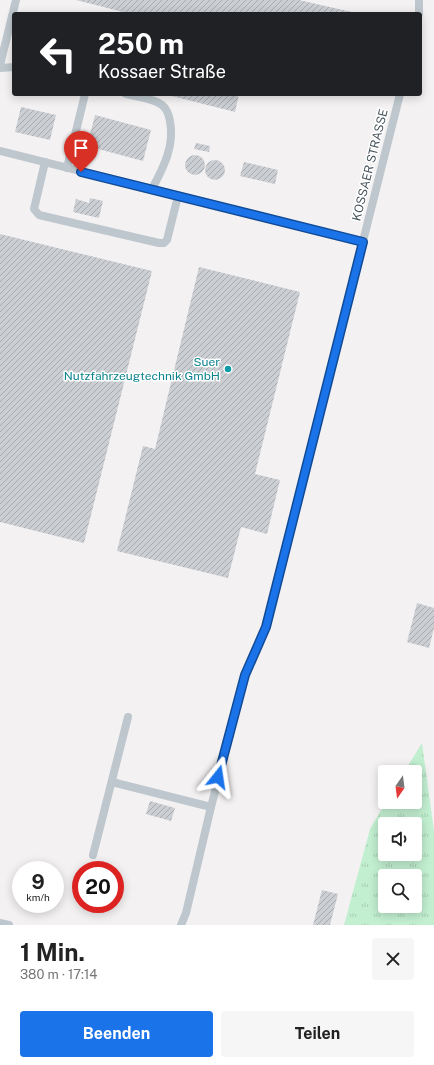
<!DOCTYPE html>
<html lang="de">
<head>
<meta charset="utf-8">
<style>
  body { margin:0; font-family:"Public Sans",sans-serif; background:#f6f6f6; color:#222; height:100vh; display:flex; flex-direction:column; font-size:15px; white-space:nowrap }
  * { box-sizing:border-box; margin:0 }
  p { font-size:13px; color:#767676 }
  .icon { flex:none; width:22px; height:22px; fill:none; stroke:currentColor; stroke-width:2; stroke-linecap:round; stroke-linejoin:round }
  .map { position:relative; height:925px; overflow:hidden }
  .details { display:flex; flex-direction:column; background:#fff; flex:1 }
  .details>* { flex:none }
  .banner { position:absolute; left:12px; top:12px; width:410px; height:84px; border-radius:4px; box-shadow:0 2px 10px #0003; background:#202124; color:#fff; overflow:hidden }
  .needle { width:26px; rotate:194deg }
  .tools { position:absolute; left:378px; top:765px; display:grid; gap:8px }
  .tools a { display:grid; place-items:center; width:44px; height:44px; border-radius:4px; background:#fff; box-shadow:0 2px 10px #0003; font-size:20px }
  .speed { position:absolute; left:12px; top:861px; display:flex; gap:8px; font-size:20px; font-weight:700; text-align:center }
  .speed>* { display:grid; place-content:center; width:52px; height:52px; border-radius:50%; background:#fff; box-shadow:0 2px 10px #0003; line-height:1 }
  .speed small { font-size:10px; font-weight:400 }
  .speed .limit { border:6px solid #d22; background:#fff; color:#111 }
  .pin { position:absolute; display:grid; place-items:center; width:34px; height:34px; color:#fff; margin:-41px -17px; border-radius:50% 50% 50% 0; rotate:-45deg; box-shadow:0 0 4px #0007 }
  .pin .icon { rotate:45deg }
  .me { position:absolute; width:44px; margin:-22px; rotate:15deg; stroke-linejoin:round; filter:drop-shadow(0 0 3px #0008) }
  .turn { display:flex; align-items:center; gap:14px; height:84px; padding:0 20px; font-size:18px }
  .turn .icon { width:52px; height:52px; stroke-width:2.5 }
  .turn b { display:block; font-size:28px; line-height:34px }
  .round { display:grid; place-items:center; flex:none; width:42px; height:42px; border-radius:4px; background:#f6f6f6 }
  .head { display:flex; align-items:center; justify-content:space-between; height:68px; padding:0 20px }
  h1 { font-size:24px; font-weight:700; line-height:30px }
  .button { display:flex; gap:8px; margin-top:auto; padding:8px 20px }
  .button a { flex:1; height:46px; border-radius:4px; background:#1a73e8; color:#fff; font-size:16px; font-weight:700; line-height:46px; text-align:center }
  .button a+a { background:#f6f6f6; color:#222 }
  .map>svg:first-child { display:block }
  .grass { fill:url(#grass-tufts); fill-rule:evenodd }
  .building { fill:url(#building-hatch) }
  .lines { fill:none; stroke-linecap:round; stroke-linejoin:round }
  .service { stroke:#bdc7cd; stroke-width:8 }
  .route-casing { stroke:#114b97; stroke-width:10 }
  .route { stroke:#1a73e8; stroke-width:7 }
  .culture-dot { fill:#0f9aa8; stroke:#fff; stroke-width:1.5 }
  .labels { text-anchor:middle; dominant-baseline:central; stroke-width:3; stroke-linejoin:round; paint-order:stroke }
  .street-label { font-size:12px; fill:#49565f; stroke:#fff }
  .culture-label { font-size:12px; fill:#0d838f; stroke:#fff; text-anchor:end }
</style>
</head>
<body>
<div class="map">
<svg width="434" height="925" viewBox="0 0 434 925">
  <defs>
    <pattern id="grass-tufts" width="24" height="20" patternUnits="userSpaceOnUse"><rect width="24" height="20" fill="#c2efd0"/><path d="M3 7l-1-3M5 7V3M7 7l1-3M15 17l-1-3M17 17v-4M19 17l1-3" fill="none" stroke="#a8cfb5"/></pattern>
    <pattern id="building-hatch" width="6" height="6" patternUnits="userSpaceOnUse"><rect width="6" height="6" fill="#cbcfd4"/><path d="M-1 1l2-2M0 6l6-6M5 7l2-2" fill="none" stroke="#a7abaf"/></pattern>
  </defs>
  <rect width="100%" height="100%" fill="#f4f1f2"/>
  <!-- grass -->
  <path class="grass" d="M422,743L434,831V925H344L370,829L386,802H415V772H404ZM385,824H415V854H385ZM385,876H415V906H385Z"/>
  <!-- building -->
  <g class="building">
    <path d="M76,0H299L356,13L131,14Z"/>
    <path d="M164,94H239L235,112Z"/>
    <path d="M21,107L56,115L50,140L15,132Z"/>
    <path d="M95,115L151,130L143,161L87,146Z"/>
    <path d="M196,143L210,146L209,152L194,149Z"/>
    <circle cx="195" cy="165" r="10"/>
    <circle cx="215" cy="170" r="10"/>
    <path d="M244,162L278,170L275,184L240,176Z"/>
    <path d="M90,198L103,201L99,218L73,212L76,199L89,203Z"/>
    <path d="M0,234L152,271L84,543L0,522Z"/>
    <path d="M199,267L300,292L255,474L280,480L267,534L241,527L228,578L117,551L143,446L155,449Z"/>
    <path d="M417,603L434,608V628L429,648L407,642Z"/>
    <path d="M150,801L175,808L171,821L146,814Z"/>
    <path d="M322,890L338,894L330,925H313Z"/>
  </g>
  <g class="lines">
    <!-- service -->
    <g class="service">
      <path d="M419,0V14"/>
      <path d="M0,65L16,0"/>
      <path d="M0,68L14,67"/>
      <path d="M126,94C137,97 153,98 162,105C167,109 169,115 170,121C175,146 163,168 152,189"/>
      <path d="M0,151L363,242"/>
      <path d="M45,162L34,209L39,215L159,243H164L167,240L178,196"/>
      <path d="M67,168L85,94"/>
      <path d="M112,782L211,807"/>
      <path d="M93,855L128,717"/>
      <path d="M0,923L9,925"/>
      <path d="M181,925L186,913L211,807L245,675L266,627L400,94"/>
    </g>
  </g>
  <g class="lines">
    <defs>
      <path id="route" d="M81,172L363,242L266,627L245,675L218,777"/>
    </defs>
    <!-- route casing -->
    <use href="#route" class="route-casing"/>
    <!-- route -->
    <use href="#route" class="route"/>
  </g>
  <!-- markers -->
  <circle class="culture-dot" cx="228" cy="369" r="4"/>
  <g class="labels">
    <!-- street labels -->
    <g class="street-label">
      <text transform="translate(370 165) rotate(-76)">KOSSAER STRASSE</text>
    </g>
    <!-- culture labels -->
    <g class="culture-label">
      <text x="220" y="362">Suer<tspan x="220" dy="14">Nutzfahrzeugtechnik GmbH</tspan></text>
    </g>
  </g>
</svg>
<div class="tools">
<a><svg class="needle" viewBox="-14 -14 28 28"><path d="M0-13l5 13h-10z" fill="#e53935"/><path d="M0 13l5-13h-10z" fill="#767676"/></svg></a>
<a><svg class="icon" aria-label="sound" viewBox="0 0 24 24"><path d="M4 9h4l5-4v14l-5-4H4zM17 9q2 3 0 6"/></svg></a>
<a><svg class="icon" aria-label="search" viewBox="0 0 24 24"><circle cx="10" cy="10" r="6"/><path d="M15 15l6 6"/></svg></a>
</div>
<div class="speed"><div>9<small>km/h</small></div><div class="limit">20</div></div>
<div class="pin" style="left:81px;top:172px;background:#d93025"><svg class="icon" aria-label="arrive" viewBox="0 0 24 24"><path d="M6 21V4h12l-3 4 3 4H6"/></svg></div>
<svg class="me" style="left:218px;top:777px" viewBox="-20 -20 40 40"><path d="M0-17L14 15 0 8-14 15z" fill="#1a73e8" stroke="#fff" stroke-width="4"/></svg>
<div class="banner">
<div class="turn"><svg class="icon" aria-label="left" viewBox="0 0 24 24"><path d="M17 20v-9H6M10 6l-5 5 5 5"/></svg><div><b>250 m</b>Kossaer Straße</div></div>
</div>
</div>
<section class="details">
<div class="head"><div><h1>1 Min.</h1><p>380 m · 17:14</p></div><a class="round"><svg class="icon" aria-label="close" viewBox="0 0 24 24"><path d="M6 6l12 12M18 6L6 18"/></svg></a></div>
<div class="button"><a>Beenden</a><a>Teilen</a></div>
</section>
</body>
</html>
